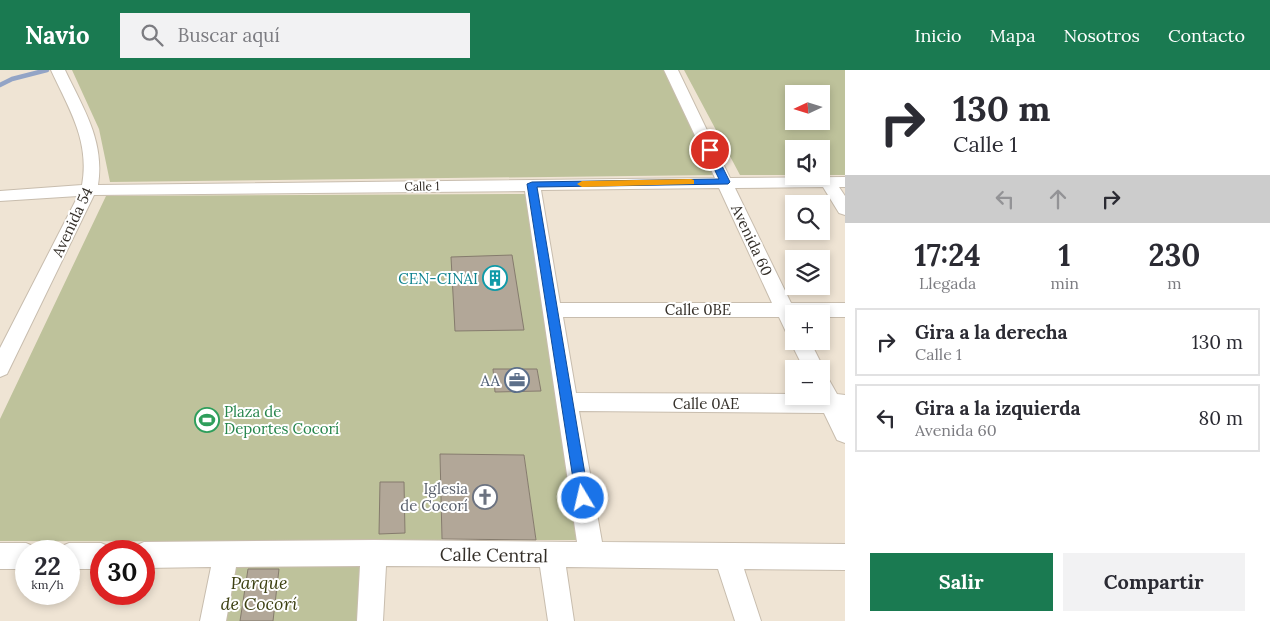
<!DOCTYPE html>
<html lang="es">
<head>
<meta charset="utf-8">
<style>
  body { margin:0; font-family:Lora,serif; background:#f2f2f3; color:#2b2b33; height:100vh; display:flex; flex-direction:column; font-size:19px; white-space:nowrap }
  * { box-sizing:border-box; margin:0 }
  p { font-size:16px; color:#7c7c81 }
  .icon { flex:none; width:28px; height:28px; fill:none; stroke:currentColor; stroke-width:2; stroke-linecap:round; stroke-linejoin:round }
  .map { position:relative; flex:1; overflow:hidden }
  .drawer { display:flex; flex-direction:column; background:#fff; width:425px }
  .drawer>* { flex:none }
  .banner { background:#fff; color:#2b2b33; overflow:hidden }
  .needle { width:32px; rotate:266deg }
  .buttons { position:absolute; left:785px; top:15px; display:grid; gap:10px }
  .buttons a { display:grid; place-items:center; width:45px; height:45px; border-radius:0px; background:#fff; box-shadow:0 2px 8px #0003; font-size:25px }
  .speed { position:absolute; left:15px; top:470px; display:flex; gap:10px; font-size:25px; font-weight:700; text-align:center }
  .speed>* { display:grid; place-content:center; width:65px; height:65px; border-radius:50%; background:#fff; box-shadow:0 2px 8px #0003; line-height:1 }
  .speed small { font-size:12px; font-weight:400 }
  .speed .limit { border:8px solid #d22; background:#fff; color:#111 }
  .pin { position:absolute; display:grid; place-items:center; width:42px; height:42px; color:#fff; margin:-21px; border:2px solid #fff; border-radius:50%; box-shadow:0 1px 5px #0007 }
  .me { position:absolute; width:55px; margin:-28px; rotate:351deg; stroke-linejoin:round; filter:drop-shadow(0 0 4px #0008) }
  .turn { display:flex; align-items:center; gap:18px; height:105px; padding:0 25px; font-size:22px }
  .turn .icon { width:65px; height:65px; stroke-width:2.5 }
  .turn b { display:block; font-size:35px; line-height:42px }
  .lanes { display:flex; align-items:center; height:48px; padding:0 25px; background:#0003; justify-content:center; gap:25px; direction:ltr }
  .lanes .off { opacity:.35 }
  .eta { display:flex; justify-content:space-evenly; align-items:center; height:85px; text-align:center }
  .eta b { font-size:30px; font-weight:800; line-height:35px }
  .cta { display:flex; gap:10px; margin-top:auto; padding:10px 25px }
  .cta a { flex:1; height:58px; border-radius:0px; background:#1a7a51; color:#fff; font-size:20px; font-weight:800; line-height:58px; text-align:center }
  .cta a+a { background:#f2f2f3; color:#2b2b33 }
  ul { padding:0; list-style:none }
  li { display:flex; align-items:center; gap:15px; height:68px; margin:0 10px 8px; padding:0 15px; border:2px solid #e1e1e2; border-radius:0px }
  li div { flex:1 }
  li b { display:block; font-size:19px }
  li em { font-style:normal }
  header { display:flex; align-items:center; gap:30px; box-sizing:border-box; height:70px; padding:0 25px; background:#1a7a51; color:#fff }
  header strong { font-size:24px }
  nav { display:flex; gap:28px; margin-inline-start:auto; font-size:18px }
  .search { width:350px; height:45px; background:#f2f2f3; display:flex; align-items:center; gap:12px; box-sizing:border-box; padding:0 18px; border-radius:0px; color:#7c7c81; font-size:19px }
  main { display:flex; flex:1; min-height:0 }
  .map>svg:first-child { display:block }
  .green { fill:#bec29b; fill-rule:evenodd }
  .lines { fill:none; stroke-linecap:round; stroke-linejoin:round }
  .stream { stroke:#93a4c6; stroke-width:4.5 }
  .building { fill:#b2a798; stroke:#857b6d }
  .minor-casing { stroke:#c8bdae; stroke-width:2 }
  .minor { fill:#fff; fill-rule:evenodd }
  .route { fill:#1a73e8; stroke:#114b97 }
  .slow { fill:#f59e0b }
  .labels { text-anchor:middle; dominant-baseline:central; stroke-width:4; stroke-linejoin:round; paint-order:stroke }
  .far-street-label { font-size:12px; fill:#342f29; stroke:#fff }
  .street-label { font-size:15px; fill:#342f29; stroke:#fff }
  .culture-label { font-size:15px; fill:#0d838f; stroke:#fff; text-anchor:end }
  .service-label { font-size:15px; fill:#4e5e75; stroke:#fff; text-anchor:end }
  .leisure-label { font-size:15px; fill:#27864d; stroke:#fff; text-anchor:start }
  .worship-label { font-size:15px; fill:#5b616d; stroke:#fff; text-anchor:end }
  .near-street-label { font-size:18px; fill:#342f29; stroke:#fff }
  .near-park-label { font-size:18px; font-style:italic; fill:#3e4113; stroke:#fff }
</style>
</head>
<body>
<header>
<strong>Navio</strong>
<div class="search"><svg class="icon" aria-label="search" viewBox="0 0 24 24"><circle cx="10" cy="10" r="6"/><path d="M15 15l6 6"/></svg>Buscar aquí</div>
<nav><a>Inicio</a><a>Mapa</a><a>Nosotros</a><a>Contacto</a></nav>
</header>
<main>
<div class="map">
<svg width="845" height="551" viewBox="0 0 845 551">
  <rect width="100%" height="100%" fill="#efe4d4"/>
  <!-- green -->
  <g class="green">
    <path d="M72,0H664L713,105L110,112L99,59Z"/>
    <path d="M684,0H845V105H821V79H794V105H740ZM794,24H821V51H794Z"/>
    <path d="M528,124L582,470H536L524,385L440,384L442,472L0,471V349L106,126ZM537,299L540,321L496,322L493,300Z"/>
    <path d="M235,493L364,496L360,551H224Z"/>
  </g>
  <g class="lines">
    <!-- stream -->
    <path class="stream" d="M0,15L12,9L47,0"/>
  </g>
  <!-- building -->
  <g class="building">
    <path d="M512,185L524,260L455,261L451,187Z"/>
    <path d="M493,299H537L541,321L495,322Z"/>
    <path d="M440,384L524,385L536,470L442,469Z"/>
    <path d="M380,412H404L405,463L379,464Z"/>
    <path d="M248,499H279L273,551H240Z"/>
  </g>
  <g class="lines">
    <defs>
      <g id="minor">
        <path d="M51,0H65C83,38 105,71 98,115L715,108L664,0H678L730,108L845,107V117H839L845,126V145L839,143L823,117L735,118L791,233H845V247H821V244H794V271H810L824,299L821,305L828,308L837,324L845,325V373L837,370L824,343L579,341L602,472L845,474V500L744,499L761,551H735L718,499L566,497L574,551H548L540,497L386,496L383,551H357L360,496L236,497L226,551H200L211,497L144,498V481H133L135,476L144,472L374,470L577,472L525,121L94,125L7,304L0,307V278L78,126L0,131V121L82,115C90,71 69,39 51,0ZM719,118L772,233H560L541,120ZM563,247H779L787,264L793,265L790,271L804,299H821V326H794V324L576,323Z"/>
        <path d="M0,473H26L35,477L37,481H26V499H0Z"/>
        <path d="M69,473H101L110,477L112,481H101V499H69V481H58L60,477Z"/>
      </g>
    </defs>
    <!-- minor casing -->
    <use href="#minor" class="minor-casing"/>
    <!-- minor -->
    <use href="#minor" class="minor"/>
  </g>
  <!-- route -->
  <path class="route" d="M710,77L714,80L730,112L728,114L537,117L589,428L587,433L583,435L578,433L576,428L527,114L532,112L719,109L705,80Z"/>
  <!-- slow -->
  <path class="slow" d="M691,109L694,110V114L582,117L577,114L582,111Z"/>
  <!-- icons -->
  <defs>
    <symbol id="building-ring" viewBox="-11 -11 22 22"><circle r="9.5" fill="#fff" stroke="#0f9aa8" stroke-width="1.5"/><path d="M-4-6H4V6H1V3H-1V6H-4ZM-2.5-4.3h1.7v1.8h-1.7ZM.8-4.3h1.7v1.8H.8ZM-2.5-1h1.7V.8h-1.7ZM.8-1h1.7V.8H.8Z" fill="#0f9aa8"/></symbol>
    <symbol id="office-ring" viewBox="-11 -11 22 22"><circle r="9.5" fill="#fff" stroke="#5c6f8a" stroke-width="1.5"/><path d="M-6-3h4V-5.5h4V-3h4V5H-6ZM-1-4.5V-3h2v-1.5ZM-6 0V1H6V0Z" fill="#5c6f8a"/></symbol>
    <symbol id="stadium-ring" viewBox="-11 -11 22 22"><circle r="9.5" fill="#fff" stroke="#2e9e5b" stroke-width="1.5"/><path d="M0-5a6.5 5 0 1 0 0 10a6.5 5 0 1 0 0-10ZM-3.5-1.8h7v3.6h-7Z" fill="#2e9e5b"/></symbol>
    <symbol id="church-ring" viewBox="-11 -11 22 22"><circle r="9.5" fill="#fff" stroke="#6b7280" stroke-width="1.5"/><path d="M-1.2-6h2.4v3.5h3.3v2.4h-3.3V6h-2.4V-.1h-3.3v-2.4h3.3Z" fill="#6b7280"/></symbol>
  </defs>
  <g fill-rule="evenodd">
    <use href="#building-ring" x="481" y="194" width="28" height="28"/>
    <use href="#office-ring" x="503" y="296" width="28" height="28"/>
    <use href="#stadium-ring" x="193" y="336" width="28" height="28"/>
    <use href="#church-ring" x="471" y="413" width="28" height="28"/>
  </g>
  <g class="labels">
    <!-- far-street labels -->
    <g class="far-street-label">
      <text transform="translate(422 116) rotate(-1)">Calle 1</text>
    </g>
    <!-- street labels -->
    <g class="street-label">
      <text transform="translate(72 152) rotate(-65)">Avenida 54</text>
      <text transform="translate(752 170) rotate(65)">Avenida 60</text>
      <text x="698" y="239">Calle 0BE</text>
      <text x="706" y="333">Calle 0AE</text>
    </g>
    <!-- culture labels -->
    <g class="culture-label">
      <text x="478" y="208">CEN-CINAI</text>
    </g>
    <!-- service labels -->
    <g class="service-label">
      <text x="500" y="310">AA</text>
    </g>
    <!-- leisure labels -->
    <g class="leisure-label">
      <text x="224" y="341">Plaza de<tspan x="224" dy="17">Deportes Cocorí</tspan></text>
    </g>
    <!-- worship labels -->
    <g class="worship-label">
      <text x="468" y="418">Iglesia<tspan x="468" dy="17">de Cocorí</tspan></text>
    </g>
    <!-- near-street labels -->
    <g class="near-street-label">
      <text transform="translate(494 485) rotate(1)">Calle Central</text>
    </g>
    <!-- near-park labels -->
    <g class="near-park-label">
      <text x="259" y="512">Parque<tspan x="259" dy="21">de Cocorí</tspan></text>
    </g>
  </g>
</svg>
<div class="buttons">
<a><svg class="needle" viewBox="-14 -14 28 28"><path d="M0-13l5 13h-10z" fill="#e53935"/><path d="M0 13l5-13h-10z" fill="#7c7c81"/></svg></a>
<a><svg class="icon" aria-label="sound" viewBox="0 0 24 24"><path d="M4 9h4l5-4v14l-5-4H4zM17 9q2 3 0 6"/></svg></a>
<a><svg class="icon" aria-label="search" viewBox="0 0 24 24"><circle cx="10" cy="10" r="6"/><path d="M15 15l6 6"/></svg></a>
<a><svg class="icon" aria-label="layers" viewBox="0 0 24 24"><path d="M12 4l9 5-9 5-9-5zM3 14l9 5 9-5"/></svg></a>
<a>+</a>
<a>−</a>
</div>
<div class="speed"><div>22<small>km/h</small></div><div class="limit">30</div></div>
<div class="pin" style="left:710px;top:80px;background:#d93025"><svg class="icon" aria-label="arrive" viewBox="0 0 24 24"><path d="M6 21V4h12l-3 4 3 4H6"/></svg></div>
<svg class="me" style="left:583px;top:428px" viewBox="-20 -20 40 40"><circle r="17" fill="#1a73e8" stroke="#fff" stroke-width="3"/><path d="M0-11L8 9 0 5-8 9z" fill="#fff"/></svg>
</div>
<section class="drawer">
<div class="banner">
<div class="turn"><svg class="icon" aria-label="right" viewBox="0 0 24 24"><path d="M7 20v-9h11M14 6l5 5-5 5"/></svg><div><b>130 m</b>Calle 1</div></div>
<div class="lanes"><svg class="icon off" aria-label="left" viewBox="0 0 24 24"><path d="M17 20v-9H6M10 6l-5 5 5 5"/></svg><svg class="icon off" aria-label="ahead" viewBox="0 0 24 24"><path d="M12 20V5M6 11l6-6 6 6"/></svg><svg class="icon" aria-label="right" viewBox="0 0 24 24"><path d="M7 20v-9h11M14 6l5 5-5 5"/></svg></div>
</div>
<div class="eta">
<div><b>17:24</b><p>Llegada</p></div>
<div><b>1</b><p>min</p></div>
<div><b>230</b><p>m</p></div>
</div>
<ul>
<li><svg class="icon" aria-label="right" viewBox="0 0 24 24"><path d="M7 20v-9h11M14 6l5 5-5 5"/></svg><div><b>Gira a la derecha</b><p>Calle 1</p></div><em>130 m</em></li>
<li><svg class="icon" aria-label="left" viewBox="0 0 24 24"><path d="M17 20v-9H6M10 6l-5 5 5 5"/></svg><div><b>Gira a la izquierda</b><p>Avenida 60</p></div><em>80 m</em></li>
</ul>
<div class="cta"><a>Salir</a><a>Compartir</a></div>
</section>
</main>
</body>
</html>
